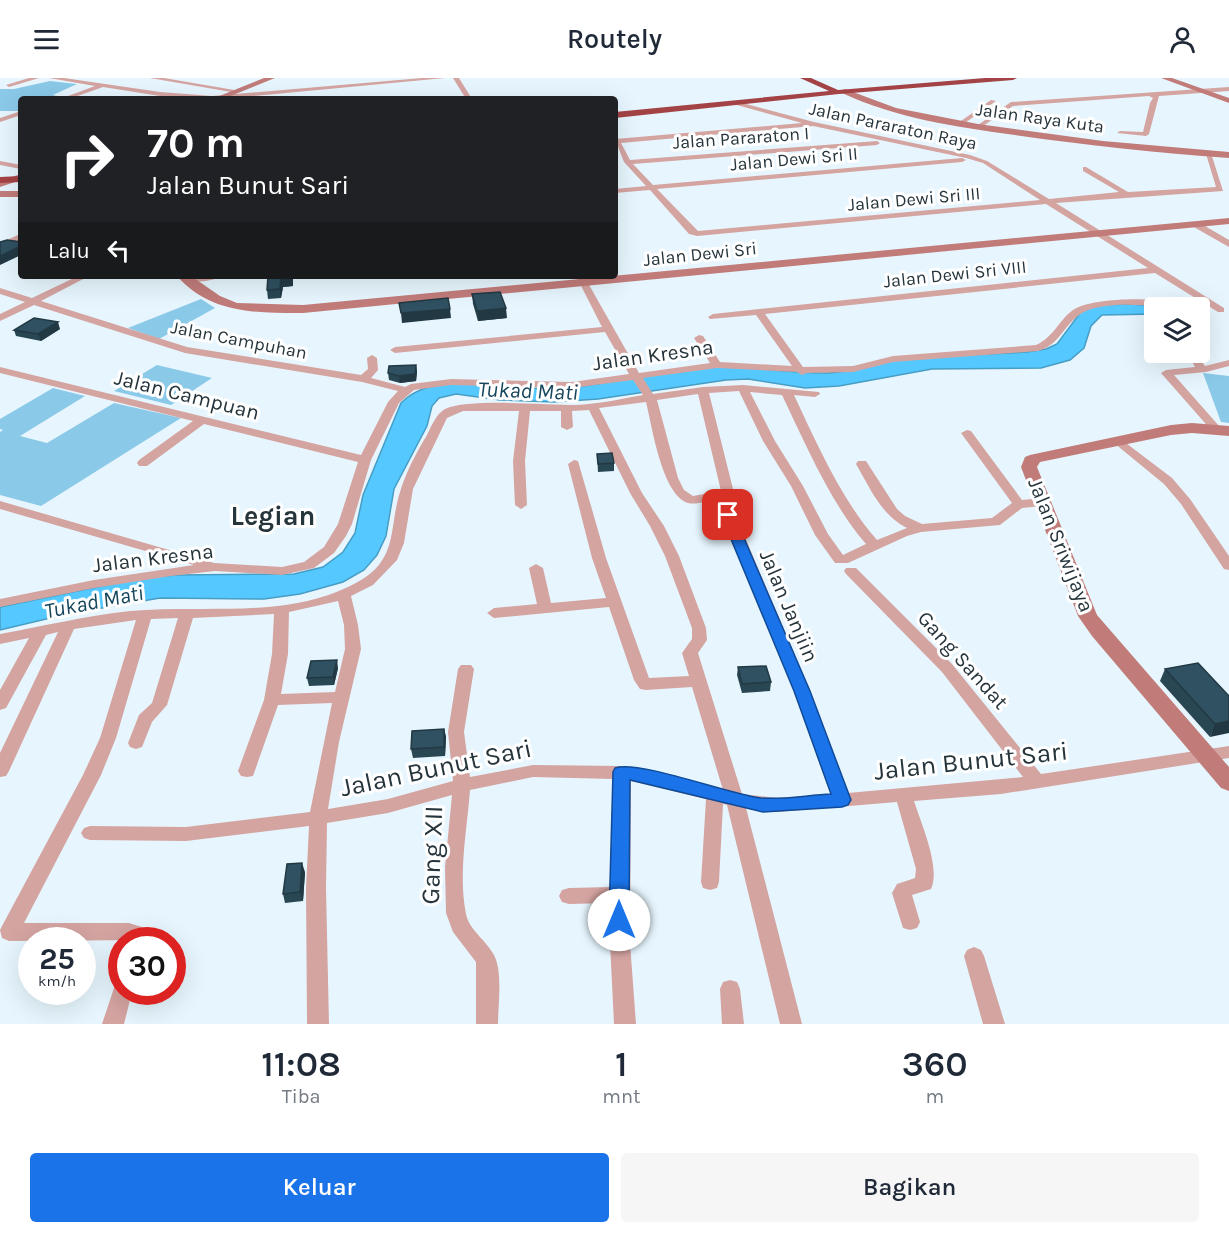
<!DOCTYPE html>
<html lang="id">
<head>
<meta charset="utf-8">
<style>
  body { margin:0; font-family:Karla,sans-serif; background:#f6f6f7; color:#1f2937; height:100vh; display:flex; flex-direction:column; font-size:22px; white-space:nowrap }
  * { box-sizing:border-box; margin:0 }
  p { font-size:20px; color:#747a83 }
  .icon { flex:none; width:33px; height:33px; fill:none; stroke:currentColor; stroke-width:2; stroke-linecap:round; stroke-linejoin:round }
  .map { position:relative; height:946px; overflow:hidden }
  .sheet { display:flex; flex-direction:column; background:#fff; flex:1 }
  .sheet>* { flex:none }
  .banner { position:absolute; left:18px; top:18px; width:600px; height:183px; border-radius:6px; box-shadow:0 6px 24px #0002; background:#202124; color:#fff; overflow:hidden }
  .tools { position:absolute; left:1144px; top:219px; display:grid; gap:12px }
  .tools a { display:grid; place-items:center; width:66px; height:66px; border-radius:6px; background:#fff; box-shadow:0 6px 24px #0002; font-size:30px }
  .speed { position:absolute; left:18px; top:849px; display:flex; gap:12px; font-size:30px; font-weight:700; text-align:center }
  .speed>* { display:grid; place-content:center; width:78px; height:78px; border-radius:50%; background:#fff; box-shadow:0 6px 24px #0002; line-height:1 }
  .speed small { font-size:15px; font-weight:400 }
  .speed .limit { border:9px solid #d22; background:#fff; color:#111 }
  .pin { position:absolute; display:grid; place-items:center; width:51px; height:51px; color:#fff; margin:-26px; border-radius:12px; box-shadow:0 3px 9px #0006 }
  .me { position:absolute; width:66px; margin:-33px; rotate:0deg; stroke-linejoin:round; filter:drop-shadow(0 0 4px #0008) }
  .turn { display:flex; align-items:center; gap:21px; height:126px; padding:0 30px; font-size:27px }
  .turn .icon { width:78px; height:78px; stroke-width:2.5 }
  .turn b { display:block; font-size:42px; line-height:51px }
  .then { display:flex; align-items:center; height:57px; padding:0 30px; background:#0003; gap:12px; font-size:22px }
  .eta { display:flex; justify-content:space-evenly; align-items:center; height:102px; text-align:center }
  .eta b { font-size:36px; font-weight:600; line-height:42px }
  .primary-button { display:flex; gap:12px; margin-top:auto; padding:12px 30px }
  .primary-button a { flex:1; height:69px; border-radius:6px; background:#1a73e8; color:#fff; font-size:24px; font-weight:600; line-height:69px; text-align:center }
  .primary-button a+a { background:#f6f6f7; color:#1f2937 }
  header { display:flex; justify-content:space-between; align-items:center; height:78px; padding:0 30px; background:#fff; font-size:27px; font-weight:600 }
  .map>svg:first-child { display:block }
  .green { fill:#8bc9e9 }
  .water { fill:#55c9ff; stroke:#479dc4; stroke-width:1.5 }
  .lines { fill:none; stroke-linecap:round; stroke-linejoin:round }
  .street { fill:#d4a4a1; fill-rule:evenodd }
  .secondary { fill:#c17c7a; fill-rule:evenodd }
  .highway { fill:#a44345; fill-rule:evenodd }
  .wall { fill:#294653 }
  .shaded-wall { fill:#223944 }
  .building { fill:#305161; stroke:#223944; stroke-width:1.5 }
  .route { fill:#1a73e8; stroke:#114b97; stroke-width:1.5 }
  .labels { text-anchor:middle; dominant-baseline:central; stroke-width:6; stroke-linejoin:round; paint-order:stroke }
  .far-street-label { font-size:18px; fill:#26353c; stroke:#fff }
  .street-label { font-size:21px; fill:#26353c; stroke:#fff }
  .water-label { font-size:22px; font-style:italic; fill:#15465c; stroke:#fff }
  .near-street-label { font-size:26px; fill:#26353c; stroke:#fff }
  .district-label { font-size:27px; font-weight:bold; fill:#26353c; stroke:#fff }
</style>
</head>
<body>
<header><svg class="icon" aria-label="menu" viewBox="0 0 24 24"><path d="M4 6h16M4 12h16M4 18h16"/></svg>Routely<svg class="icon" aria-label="person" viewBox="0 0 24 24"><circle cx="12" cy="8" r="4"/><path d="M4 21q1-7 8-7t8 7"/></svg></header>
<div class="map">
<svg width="1229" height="946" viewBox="0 0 1229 946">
  <rect width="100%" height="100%" fill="#e7f6fe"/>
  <!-- green -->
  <g class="green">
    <path d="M50,3L77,6L53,17L61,19L57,21H21V33H0V11H14Z"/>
    <path d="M201,221L215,230L159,261L128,250Z"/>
    <path d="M157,287L212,300L171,327L114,313Z"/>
    <path d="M1203,295L1229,298V345L1221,344Z"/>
    <path d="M53,310L85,318L20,358L47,365L114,325L181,340L41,428L0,417V354L3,352L0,351V341Z"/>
  </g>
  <!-- water -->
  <path class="water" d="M1131,226L1170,229L1155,230V236L1102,237L1091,248L1084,270L1070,282L1041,290L932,291L839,308L805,310L748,301L726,302L598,321L554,324L500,322L456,316L439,320L432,328L427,348L394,411L386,458L377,477L364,492L343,504L300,516L264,521L160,520L67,536L0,552V529L136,501L175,497L294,496L323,489L343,474L355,455L363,417L401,325C435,290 505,311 550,311C606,309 660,291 716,289C754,288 791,296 829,295C853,294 873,285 896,282C939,277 984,277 1027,274L1046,271L1057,266L1083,231L1091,227Z"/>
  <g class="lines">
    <!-- street -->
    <g class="street">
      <path d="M29,0H39L9,9L6,7Z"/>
      <path d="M49,0H64L160,14L212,18L422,0H445L221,21L160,18L103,9L69,21H60L95,8Z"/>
      <path d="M150,0H164L240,13L237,15Z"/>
      <path d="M453,0H459L472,21H466Z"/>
      <path d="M1229,9V13L1159,18L1149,56L1146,58L1117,55L1120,53L1143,54L1150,25L1153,20L1149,18L1013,28L980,50L975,49L1011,24Z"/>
      <path d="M991,22L996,23L962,47H958V45Z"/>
      <path d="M735,23L814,44L970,77L987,83L1049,121L1119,114L1083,93V89H1086L1128,114L1216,109L1206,76L1211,75L1223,113L1056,125L1224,230V234H1218L1155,195L765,236L803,289L853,288L893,278L1036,267C1054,259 1059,242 1073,232C1093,218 1172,218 1192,230C1162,230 1103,219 1079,237C1063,249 1059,267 1038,273L893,284L853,294L807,295L802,297L797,294L717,290L643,300L653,316L703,309L743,307L819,314L820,316L815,319L794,317C816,364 842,423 877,462L907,450C881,437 870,410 856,386L858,383H866L897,431L905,438L922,446L992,440L1012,425L961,355L967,352L971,353L1022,422L1042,420L1048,424L1042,428L1022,430L1000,447L921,454L907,458L848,485H835L815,457L791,408L763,363L739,313L709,315L734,415L728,419L810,613L848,715L1023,699L942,594L846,496L844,493L846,490H856L952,586L1041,696L1229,668V680L1001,716L914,723C921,745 941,790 931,811L912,817L920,844L917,850L910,852L903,850L892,815L897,806L915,800L916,791L897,724L777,734L746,730L802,946H780L727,727L723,726L719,804L717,810L710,812L703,810L701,804L706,721L631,703L630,865L636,946H614L610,865L611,825L569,826L562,824L559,818L562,812L569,810L611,809L613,701L533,699L470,712C467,752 458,796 466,836C469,852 487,863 494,877C503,894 498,927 498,946H476V884L453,854L446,835L445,789L452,717L388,735L327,745L326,810L329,946H307L306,810L309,748L186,763L90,762L84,760L81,755L84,750L90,748L186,749L310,734L332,625L278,627L253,698L247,699L241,698L238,693L264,622L272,576L274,536L193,540L167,627L152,644L142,669L136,671L130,669L128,665L139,637L152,625L178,540L151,541L116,660L101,697L24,845H129L145,850L148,862L9,863L2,860L0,852L2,848L83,697L100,660L136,542L74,551L9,693L6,698L0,699V675L58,554L46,557L6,630L0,632V612L29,560L0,566V556C43,548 86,538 130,533C205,526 292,543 361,502C398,480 389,449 400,414C406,394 416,375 427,357C431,349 436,336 445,331C468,320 546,327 576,327C598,326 621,321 643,317L633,302L572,310L451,307L414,312L399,325L371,382L352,446L346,458L334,475L314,490L282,497L215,493L171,498L94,510L0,529V521L94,502L194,487L0,431V423L214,485L282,489L304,484L324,469L338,446L358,384L204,346L147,388H139L137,385L139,382L193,343L0,295V289L361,377L388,324L398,313L362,304L185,275L34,227L0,243V236L25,224L0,216V210L32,220L78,198H89L41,223L187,269L361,297L368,291L367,280L372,277L377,280L378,292L371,300L405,309L411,306L451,301L572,304L629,296L605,254L395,275L390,272L395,269L602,249L576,198H584L639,295L710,285L694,260L699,257L703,258L720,284L792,288L756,237L710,241L708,239L713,236L1148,190L1046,126L697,158L689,156L650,112L615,115V111L646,108L624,84L615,61L802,45L733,26ZM813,48L966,80L983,85L1040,122L698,153L657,111L962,84L966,82L962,80L653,107L633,86L877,67L880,65L877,63L630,82L621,65ZM750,314L782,317C805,365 831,426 866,466L843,477L828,456L803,408L775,363ZM698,316L721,413L693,418L684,412L678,400L657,322ZM646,324C652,348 662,417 688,425C696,427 708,423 716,421L794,613L831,716L777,720L742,716L698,575L707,562L706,550L679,478L664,448L642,415L599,330ZM589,332L630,415L650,448L665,478L692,550V561L682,575L689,598L649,600L606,480L578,383L574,382L568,386L592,480L606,520L551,525L543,490L536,486L529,490L537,526L494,530L487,535L494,540L609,529L634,602L640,611L646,612L692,609L723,712L622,688L533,687L470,699L464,654L474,591L471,587H461L458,591L448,654L453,703L388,721L328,731L339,664L361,571L358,547L351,518L373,507L397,482L404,465L413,411L447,340L463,333H519L513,383L515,427L521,431L527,427L525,383L530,333H561V349L567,352L573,349L572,333ZM338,523L344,547L345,571L335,614L281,616L288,576L289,534Z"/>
      <path d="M21,33V37L0,44V40Z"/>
      <path d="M0,83L21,87V91L0,87Z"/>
      <path d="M1192,144H1198L1229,162V169L1192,148Z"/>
      <path d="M18,157H21V162L0,171V165Z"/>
      <path d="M190,198H222C214,203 191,206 182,201Z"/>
      <path d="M1187,274H1195L1205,288L1229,282V288L1206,294L1174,297L1220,349V353H1212L1161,295L1166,292L1195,289Z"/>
      <path d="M1118,359L1172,400L1190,421L1229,478V492L1224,491L1181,426L1164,406L1114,365L1112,363L1114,361Z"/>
      <path d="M974,869L981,872L984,878L1005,946H983L964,878L967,872Z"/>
      <path d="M730,902L737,904L740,911L744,946H722L720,911L723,904Z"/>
      <path d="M122,905V914H132L124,946H102L115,907Z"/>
    </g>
    <!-- secondary -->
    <g class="secondary">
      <path d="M264,0H275L223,21H212Z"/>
      <path d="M1161,0H1172L1229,20V25Z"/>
      <path d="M845,11L896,30L978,46L1103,63L1229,74V80C1157,75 1086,67 1015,57C956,49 896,40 842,15L841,13Z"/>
      <path d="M21,96V102L0,109V103Z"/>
      <rect x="0" y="113" width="21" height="6"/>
      <path d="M1229,140V146L303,235C257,235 210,236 177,198H191L220,218L237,225L303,227Z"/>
      <path d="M1192,345L1229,348V358L1192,355L1171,357L1040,384L1037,389L1097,537L1229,689V713L1221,710L1092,558L1078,538L1021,389L1025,379L1030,377L1171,347Z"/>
    </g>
    <!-- highway -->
    <g class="highway">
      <path d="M800,0H811L838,12L985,0H1017L1013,2L839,16L615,40V34L829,13Z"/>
      <path d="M21,98V104L0,105V99Z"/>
    </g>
  </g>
  <!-- wall -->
  <g class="wall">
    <path d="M268,198H293V208L283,209L281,220L268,221L267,212Z"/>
    <path d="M472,216L507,240L478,243L473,226Z"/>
    <path d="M60,251L41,263L16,258L14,252Z"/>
    <path d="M416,287L417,294L416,303L400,305L389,302L388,295Z"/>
    <path d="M597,376L614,385V393L598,394Z"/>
    <path d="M738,589L771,604L770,613L742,615L737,597Z"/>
    <path d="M338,590L334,607L309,608L307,600Z"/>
    <path d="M1165,591L1229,618L1210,659L1160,603Z"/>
    <path d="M444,651L446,659L445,678L413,680L411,671Z"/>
    <path d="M305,794L303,823L285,825L283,816Z"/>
  </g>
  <!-- shaded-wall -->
  <g class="shaded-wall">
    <path d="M21,168V177L0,187V178Z"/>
    <path d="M293,198V208L283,209L281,220L280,211L281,199Z"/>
    <path d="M506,230L507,240L478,243L477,233Z"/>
    <path d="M450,231L451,240L402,245L401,235Z"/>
    <path d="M58,244L60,251L41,263L38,256Z"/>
    <path d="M416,287L417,294L416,303L400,305L399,298Z"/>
    <path d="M337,582L338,590L334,607L333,599Z"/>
    <path d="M1229,643V655L1210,659L1215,646Z"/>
    <path d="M444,651L446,659L445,678L444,669Z"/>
    <path d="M302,785L305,794L303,823L300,814Z"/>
  </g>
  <!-- building -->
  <g class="building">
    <path d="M7,162L21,164V168L0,178V164Z"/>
    <path d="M268,198H291L281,199L280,211L267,212Z"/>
    <path d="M500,214L506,230L477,233L472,216Z"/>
    <path d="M448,220L450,231L401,235L399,225Z"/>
    <path d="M34,240L58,244L38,256L14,252Z"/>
    <path d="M416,287L415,296L399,298L388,295L389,288Z"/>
    <path d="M612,375L614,385L598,386L597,376Z"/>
    <path d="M337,582L333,599L307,600L311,583Z"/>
    <path d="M1198,585L1229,618V643L1215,646L1165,591Z"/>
    <path d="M766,588L771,604L742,606L738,589Z"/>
    <path d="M444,651V669L411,671L412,653Z"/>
    <path d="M302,785L300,814L283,816L287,786Z"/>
  </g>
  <!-- route -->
  <path class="route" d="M728,433L734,437L810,613L851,722L848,727L842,729L763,734L630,702L629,842L626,848L619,850L612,848L609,842L613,694L615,690C640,682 728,716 761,720C783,722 808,717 831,716L794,613L721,437Z"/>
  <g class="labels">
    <!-- far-street labels -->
    <g class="far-street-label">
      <text transform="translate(1040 40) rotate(8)">Jalan Raya Kuta</text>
      <text transform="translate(893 48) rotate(12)">Jalan Pararaton Raya</text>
      <text transform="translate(741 60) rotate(-4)">Jalan Pararaton I</text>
      <text transform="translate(794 81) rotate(-5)">Jalan Dewi Sri II</text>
      <text transform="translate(914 121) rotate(-5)">Jalan Dewi Sri III</text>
      <text transform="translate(700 176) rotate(-6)">Jalan Dewi Sri</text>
      <text transform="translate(955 196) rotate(-6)">Jalan Dewi Sri VIII</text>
      <text transform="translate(239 262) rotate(11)">Jalan Campuhan</text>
    </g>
    <!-- street labels -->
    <g class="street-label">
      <text transform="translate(653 277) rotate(-8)">Jalan Kresna</text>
      <text transform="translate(187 317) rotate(14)">Jalan Campuan</text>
      <text transform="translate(1061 467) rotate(68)">Jalan Sriwijaya</text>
      <text transform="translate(153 480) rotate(-7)">Jalan Kresna</text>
      <text transform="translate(789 528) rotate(67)">Jalan Janjiin</text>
      <text transform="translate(963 582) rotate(48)">Gang Sandat</text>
    </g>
    <!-- water labels -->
    <g class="water-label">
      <text transform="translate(528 313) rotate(2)">Tukad Mati</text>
      <text transform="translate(94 524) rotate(-11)">Tukad Mati</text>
    </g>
    <!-- near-street labels -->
    <g class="near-street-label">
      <text transform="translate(971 683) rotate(-6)">Jalan Bunut Sari</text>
      <text transform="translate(436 690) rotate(-12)">Jalan Bunut Sari</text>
      <text transform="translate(432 777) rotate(-88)">Gang XII</text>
    </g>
    <!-- district labels -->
    <g class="district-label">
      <text x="273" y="438">Legian</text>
    </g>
  </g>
</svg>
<div class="tools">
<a><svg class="icon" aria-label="layers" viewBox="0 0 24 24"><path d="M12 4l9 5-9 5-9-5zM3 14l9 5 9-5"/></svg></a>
</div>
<div class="speed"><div>25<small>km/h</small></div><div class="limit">30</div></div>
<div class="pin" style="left:728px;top:437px;background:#d93025"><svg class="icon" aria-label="arrive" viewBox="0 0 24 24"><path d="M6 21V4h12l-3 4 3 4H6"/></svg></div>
<svg class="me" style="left:619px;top:842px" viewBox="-20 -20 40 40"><circle r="19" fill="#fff"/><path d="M0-13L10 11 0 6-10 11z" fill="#1a73e8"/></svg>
<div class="banner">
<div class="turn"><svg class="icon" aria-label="right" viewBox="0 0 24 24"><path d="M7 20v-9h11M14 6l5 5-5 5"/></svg><div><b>70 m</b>Jalan Bunut Sari</div></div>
<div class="then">Lalu<svg class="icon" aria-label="left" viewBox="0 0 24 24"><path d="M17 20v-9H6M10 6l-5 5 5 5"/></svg></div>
</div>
</div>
<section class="sheet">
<div class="eta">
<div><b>11:08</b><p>Tiba</p></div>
<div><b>1</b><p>mnt</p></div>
<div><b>360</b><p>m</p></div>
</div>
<div class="primary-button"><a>Keluar</a><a>Bagikan</a></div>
</section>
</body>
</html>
